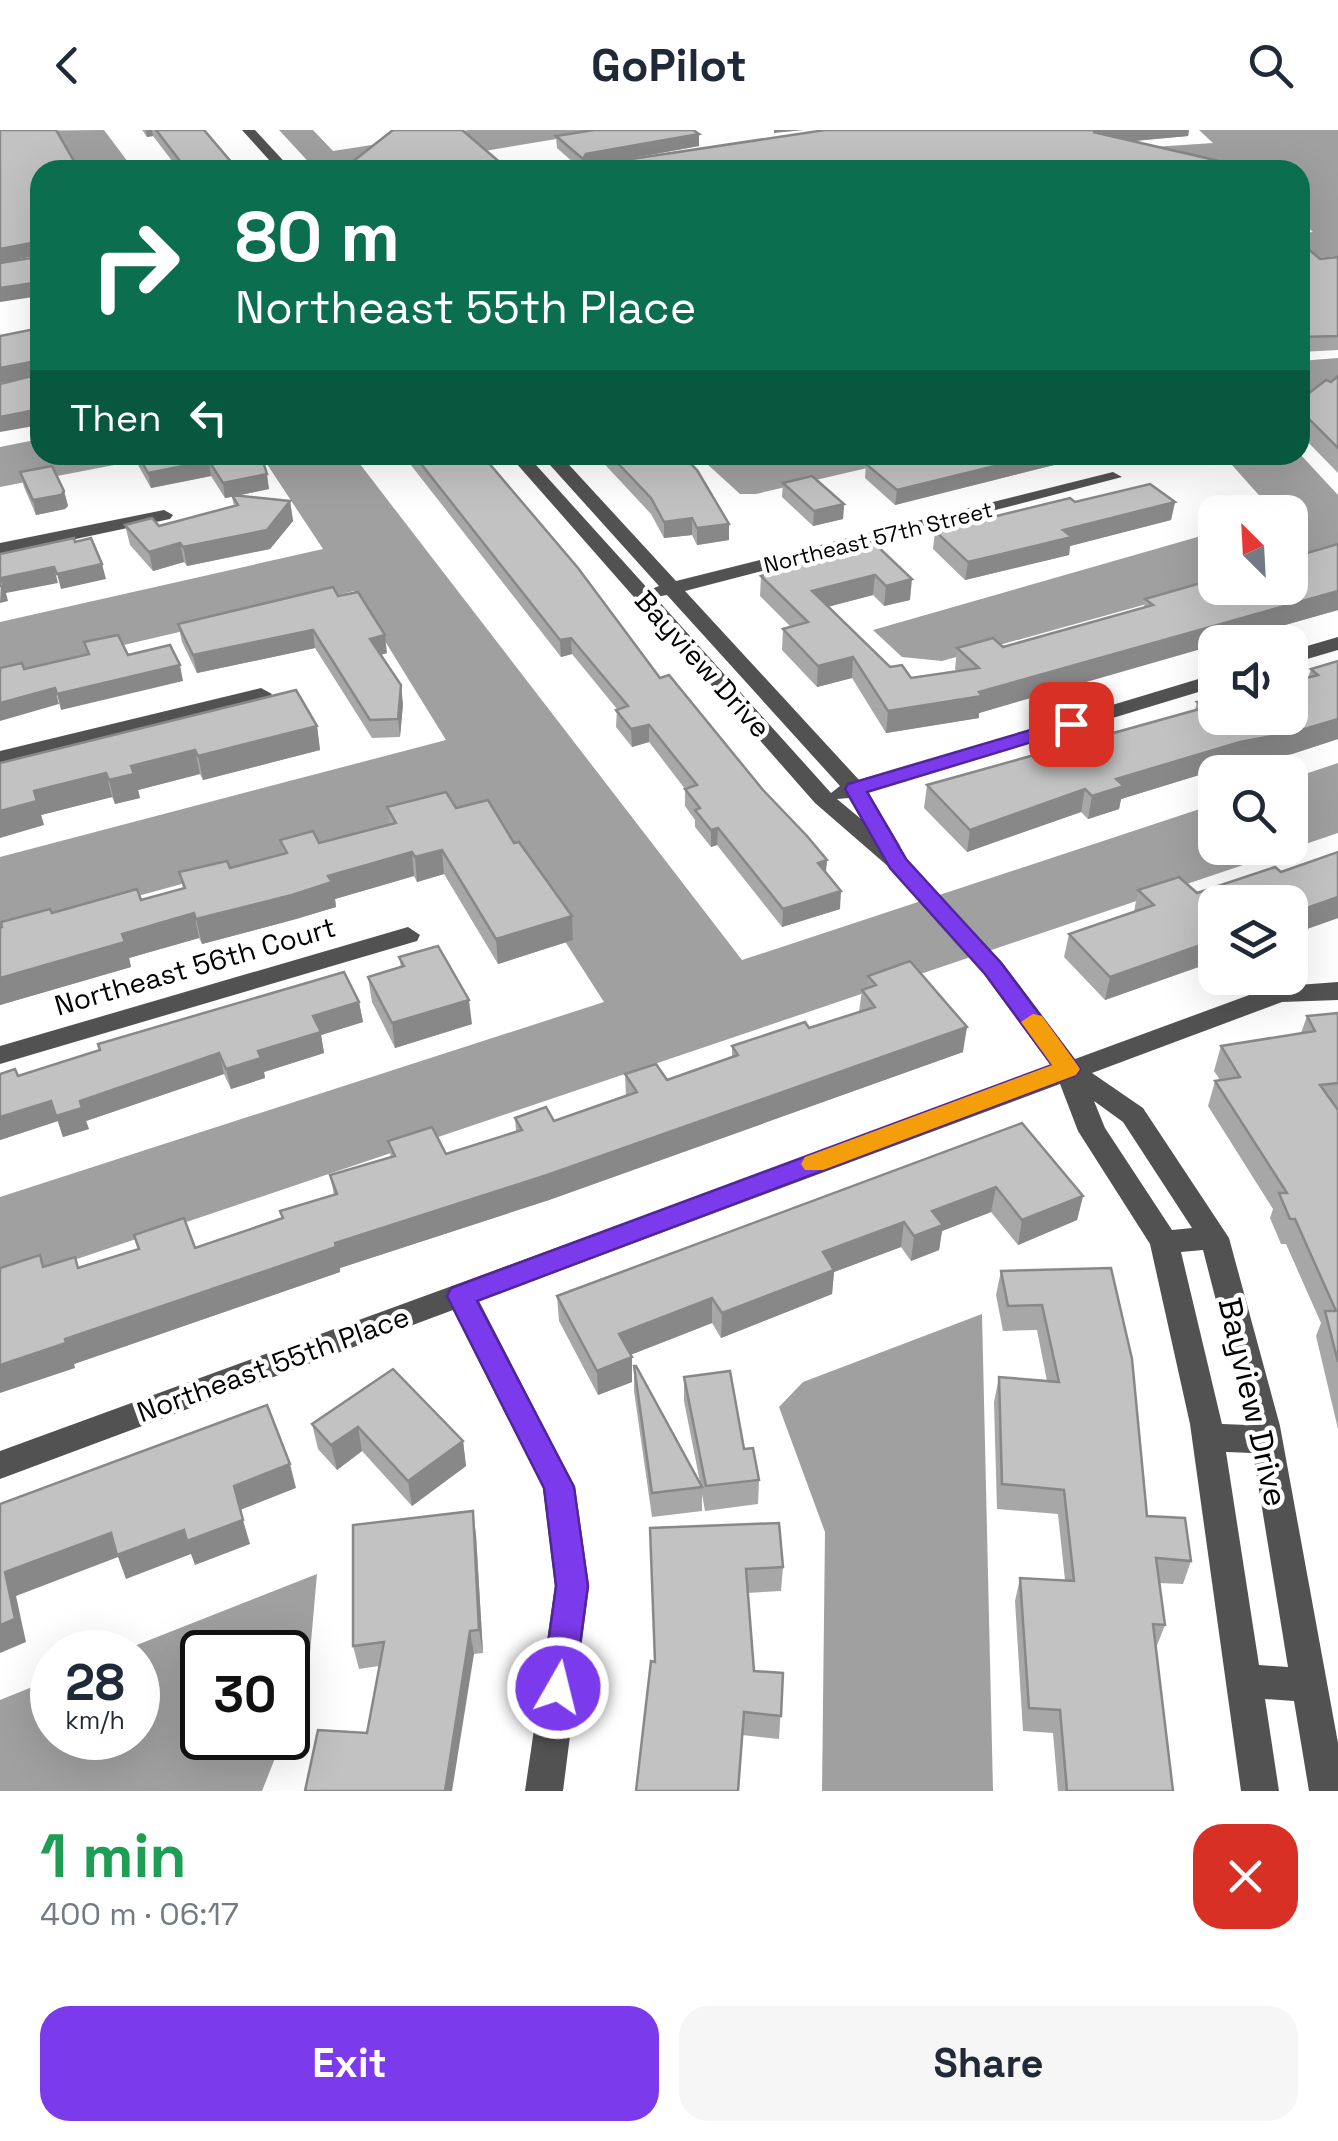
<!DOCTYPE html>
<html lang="en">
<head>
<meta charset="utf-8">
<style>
  body { margin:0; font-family:"Space Grotesk",sans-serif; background:#f6f6f7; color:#1f2937; height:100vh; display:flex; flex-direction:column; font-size:38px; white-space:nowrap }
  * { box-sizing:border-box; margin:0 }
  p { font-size:32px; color:#747a83 }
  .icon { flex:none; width:55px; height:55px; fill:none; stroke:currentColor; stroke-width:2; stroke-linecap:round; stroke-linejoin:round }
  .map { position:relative; height:1661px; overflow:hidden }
  .drawer { display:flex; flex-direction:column; background:#fff; flex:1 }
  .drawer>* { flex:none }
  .hud { position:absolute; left:30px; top:30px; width:1280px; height:305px; border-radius:30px; box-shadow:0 10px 40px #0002; background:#0b6e4f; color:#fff; overflow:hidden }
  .needle { width:65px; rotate:336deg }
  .tools { position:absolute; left:1198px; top:365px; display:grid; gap:20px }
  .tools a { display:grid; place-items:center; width:110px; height:110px; border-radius:20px; background:#fff; box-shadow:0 10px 40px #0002; font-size:50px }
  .speed { position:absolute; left:30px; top:1500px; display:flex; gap:20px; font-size:50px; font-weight:700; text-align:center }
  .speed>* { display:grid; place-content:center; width:130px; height:130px; border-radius:50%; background:#fff; box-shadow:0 10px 40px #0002; line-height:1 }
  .speed small { font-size:25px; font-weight:400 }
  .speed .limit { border:5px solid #111; border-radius:15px; background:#fff; color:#111 }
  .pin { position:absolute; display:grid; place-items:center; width:85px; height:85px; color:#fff; margin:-42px; border-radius:20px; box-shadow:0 5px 15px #0006 }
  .me { position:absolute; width:110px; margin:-55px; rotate:8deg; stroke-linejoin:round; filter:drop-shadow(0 0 8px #0008) }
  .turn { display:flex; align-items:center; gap:35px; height:210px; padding:0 40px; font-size:45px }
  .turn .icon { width:130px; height:130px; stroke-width:2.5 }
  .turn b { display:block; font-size:70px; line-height:85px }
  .then { display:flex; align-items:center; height:95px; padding:0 40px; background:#0003; gap:20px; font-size:38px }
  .round { display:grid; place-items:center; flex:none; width:105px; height:105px; border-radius:30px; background:#f6f6f7 }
  .overview { display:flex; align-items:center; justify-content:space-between; height:170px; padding:0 40px }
  h1 { font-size:60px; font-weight:700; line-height:75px; color:#1e9e55 }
  .button { display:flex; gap:20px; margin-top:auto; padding:20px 40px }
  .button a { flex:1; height:115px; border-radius:30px; background:#7c3aed; color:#fff; font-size:40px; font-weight:700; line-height:115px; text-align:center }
  .button a+a { background:#f6f6f7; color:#1f2937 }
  header { display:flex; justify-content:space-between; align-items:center; height:130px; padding:0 40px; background:#fff; font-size:45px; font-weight:700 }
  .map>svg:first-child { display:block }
  .water { fill:#a0a0a0 }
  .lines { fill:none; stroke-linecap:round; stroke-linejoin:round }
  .minor { fill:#525252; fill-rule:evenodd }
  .wall { fill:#a7a7a7 }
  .shaded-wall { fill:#888 }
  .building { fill:#c2c2c2; stroke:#888; stroke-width:2.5 }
  .route { fill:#7c3aed; stroke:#51269a; stroke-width:2.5 }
  .slow { fill:#f59e0b }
  .labels { text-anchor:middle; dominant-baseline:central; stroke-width:9; stroke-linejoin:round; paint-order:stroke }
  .far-street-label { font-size:22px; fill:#000; stroke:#fff }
  .street-label { font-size:28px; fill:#000; stroke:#fff }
  .near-street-label { font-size:32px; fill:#000; stroke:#fff }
</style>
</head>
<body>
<header><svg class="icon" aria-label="back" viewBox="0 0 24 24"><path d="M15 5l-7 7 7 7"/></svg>GoPilot<svg class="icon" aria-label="search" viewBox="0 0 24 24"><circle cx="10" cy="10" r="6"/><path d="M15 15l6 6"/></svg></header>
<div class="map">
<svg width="1338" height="1661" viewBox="0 0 1338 1661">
  <rect width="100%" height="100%" fill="#fff"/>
  <!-- water -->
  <g class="water">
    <path d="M104,0L134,40H70L0,1Z"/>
    <path d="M279,0H313L333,21L469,0H611L400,35C371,33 345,40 316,40Z"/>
    <path d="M1199,0H1338V126L1300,130V104L1313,102L1300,91V40H1242L1233,32L1130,40H808L1213,13Z"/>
    <path d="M1338,228V260L1300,263V231Z"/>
    <path d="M40,309V325H166L0,357V317Z"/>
    <path d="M1300,324L1338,365V417L1290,434V382H1274L1223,325Z"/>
    <path d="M261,325H353L742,830L1215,674V718H1290V649L1338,633V703L0,1155V1067L604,872L476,673L0,804V727L446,610L354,461L0,544V492L323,419Z"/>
    <path d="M743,325H923L756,364H740L706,333Z"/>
    <path d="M1215,402V455L942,531L902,527L873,500Z"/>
    <path d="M982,1184L993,1661H822L825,1402L779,1277L803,1252Z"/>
    <path d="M317,1444L308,1546L288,1597V1522H202V1608H283L262,1661H0V1570L52,1549V1608H138V1522H119Z"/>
  </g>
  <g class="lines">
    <!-- minor -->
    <g class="minor">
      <path d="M242,0H255L292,40H278Z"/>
      <path d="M509,325H527L649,460L659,456L541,325H560L676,451L1113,342L1122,347L685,461L860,651L1215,544V557L868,662L900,716L897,720L1002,832L1075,929L1271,857L1338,852V870L1282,872L1092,943L1143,978L1229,1108L1280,1296L1338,1613V1661H1309L1294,1571L1265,1569L1279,1661H1241L1190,1294L1150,1114L1078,1001L1060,954L479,1171L575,1357L589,1456L563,1661H525L555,1456L543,1358L453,1180L0,1349V1321L1052,937L984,844L890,738L815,673ZM667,465L840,656L831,663L655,467ZM849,668L861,689L837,669ZM1094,971L1123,992L1192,1098L1172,1100L1105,998ZM1203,1120L1248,1295L1222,1294L1181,1122ZM1226,1322L1253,1323L1288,1537L1259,1535Z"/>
      <path d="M164,380L173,385L170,389L0,425V413Z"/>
      <path d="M1338,507V520L1290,534V521Z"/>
      <path d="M261,558L272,564L268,568L0,635V621Z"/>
      <path d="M408,797L420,805L417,811L0,934V916Z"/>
    </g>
  </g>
  <!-- wall -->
  <g class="wall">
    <path d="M142,0H204L238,40H179L153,6L147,7Z"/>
    <path d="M826,0H1189L1188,6L1132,11L1248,40H587V36L582,40L557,18L556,6L699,4V16L618,31Z"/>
    <path d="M1300,112L1320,129L1338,127V220L1300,222Z"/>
    <path d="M1338,246V343L1300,304V270Z"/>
    <path d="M136,325H261L269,359L236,366L290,371L293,391L270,419L187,436L184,432L153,441L130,415L125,395L159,396L234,376L232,367L225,368L211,346L151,358L138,335Z"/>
    <path d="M403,325H482L660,548L827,730L826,742L840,779L782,797L717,715L711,717L695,697V690L685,676V659L649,612L632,617L616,597L617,579L572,524L561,527Z"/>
    <path d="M596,325H682L729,394V410L697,415L692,405L664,408L651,384Z"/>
    <path d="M904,325H1087L1086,327L895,375L865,348L866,334Z"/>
    <path d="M20,342L64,361L68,376L65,379L36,385L24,357Z"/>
    <path d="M783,353L844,374L843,389L813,396L782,367Z"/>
    <path d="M1075,372H1175L1171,390L1070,416L1069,425L965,450L933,419L935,401Z"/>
    <path d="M874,413L910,470L884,476L873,465L828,477L890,537L911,548L957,541L955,539L957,518L1003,517L1144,478L1145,469L1338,414V480L1225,512H1215L979,583V588L886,603L852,548L817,557L782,520L783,499L791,497L760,466L761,446Z"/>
    <path d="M338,466L387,523L381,525L403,574L400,607L372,608L315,518L197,543L182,512L178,494Z"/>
    <path d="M1338,531V609L1292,624L1235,634L1121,669L1119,679L1088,689L1081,682L967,722L924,678L927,655L1195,580L1197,572L1308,548L1311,539Z"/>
    <path d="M317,596L320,620L203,650L200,644L138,660L140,668L115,674L112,667L41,685L44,695L0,633Z"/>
    <path d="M387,677L456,678L573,810L498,834L444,744L417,752L414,746L335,769L336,777L296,789L202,814L199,808L129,828L131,837L0,875V798L52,783L141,770L183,758L179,742L230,738L283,724L280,710L319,713L389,694Z"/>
    <path d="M1338,722V788L1105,870L1064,827L1069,804L1134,782L1138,760L1197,763L1281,742Z"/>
    <path d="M399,827L472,894L395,918L372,872L368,847L401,837Z"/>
    <path d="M868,846L963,922L549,1070L340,1138V1142L74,1234L75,1238L44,1137L79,1138L195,1118L282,1088L334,1065L330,1045L391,1028L388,1011L446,1024L516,1001L515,988L554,991L626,966L625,944L667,950L732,928V916L809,898L859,882L862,860L867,858Z"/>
    <path d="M359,872L363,892L321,905L324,923L264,942L265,948L231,959L224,944L86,991L89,999L63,1007L58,991L0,1010V944L18,946Z"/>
    <path d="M1338,883V977L1336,978L1338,980V1299L1316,1206L1321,1193L1286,1114H1281L1270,1088L1273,1079L1208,976L1215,951L1220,950L1214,941L1221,916L1301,903L1307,886Z"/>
    <path d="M1022,993L1083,1066L1077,1090L1018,1115L991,1082L942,1101L939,1120L911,1131L901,1117L834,1142L832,1164L721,1208L712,1193L630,1225L632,1227V1252L598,1265L559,1191L557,1166Z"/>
    <path d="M1111,1138L1147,1386L1191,1431L1183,1454L1159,1453L1165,1495L1156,1518L1173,1661H1058L1053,1603L1023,1601L1015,1471L1020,1448L1065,1450L1058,1384L997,1379L994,1272L999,1247L1047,1251L1037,1200L1003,1201L996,1165L1001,1141Z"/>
    <path d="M634,1236L700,1352L684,1271V1247L744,1319L759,1350L758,1374L705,1381L702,1364V1381L652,1387L634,1261Z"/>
    <path d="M393,1239L463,1311L466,1336L412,1376L362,1321L337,1340L318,1319L312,1294Z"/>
    <path d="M650,1398L783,1437L781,1461L747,1463L754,1541L783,1543L779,1609L742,1605L655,1532Z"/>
    <path d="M476,1405L483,1523L474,1524L367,1603L379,1536L359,1539L353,1516Z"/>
  </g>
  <!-- shaded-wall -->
  <g class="shaded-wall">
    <path d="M146,0H152L153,6L147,7Z"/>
    <path d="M774,0H804L774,3Z"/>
    <path d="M1117,0H1189L1188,6L1092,15L1093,2Z"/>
    <path d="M699,4V16L592,35L586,31L587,36L584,40L583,29L586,24Z"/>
    <path d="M728,33V40H688Z"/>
    <path d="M36,112L39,125L0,133V119Z"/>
    <path d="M40,152V166L0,172V158Z"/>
    <path d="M36,231L39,245L0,253V238Z"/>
    <path d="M40,279V295L0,302V287Z"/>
    <path d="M1039,325H1087L1086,327L895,375L897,360Z"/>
    <path d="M209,331L211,346L151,358L148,343Z"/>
    <path d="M267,344L269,359L225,368L223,353Z"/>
    <path d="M64,361L68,376L65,379L36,385L33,370Z"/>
    <path d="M290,371L293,391L270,419L187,436L183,417Z"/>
    <path d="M1175,372L1171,390L1070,416L1069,425L965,450L968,432L1063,400Z"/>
    <path d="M844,374L843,389L813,396L814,381Z"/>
    <path d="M692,388V405L664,408V392Z"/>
    <path d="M729,394V410L697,415V398Z"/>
    <path d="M180,413L184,432L153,441L149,422Z"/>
    <path d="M102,434L106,449L61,459L57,444Z"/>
    <path d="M54,437L58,453L6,463L8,471L0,473L1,448Z"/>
    <path d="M875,445L873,465L811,481L812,461Z"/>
    <path d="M912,449L910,470L884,476L886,456Z"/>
    <path d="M1338,461V480L1225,512H1215V515L979,583V588L886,603L888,581L979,562Z"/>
    <path d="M313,500L315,518L197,543L193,525Z"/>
    <path d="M385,505L387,523L373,527L370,509Z"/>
    <path d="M571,508L572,524L561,527L560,510Z"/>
    <path d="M853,527L852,548L817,557L818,536Z"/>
    <path d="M180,535L183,551L61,580L57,564Z"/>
    <path d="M401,555L403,574L400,607L398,589Z"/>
    <path d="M55,558L59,574L0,591V573Z"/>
    <path d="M1338,589V609L1292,624L1235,634L1121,669L1119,679L1088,689L1092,666L1116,649L1240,612Z"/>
    <path d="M649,595V612L632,617L631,599Z"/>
    <path d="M317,596L320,620L203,650L198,626Z"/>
    <path d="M195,620L200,644L138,660L140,668L115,674L109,650L131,636Z"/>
    <path d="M106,643L112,667L41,685L44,695L0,708V681L34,661Z"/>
    <path d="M1085,659L1081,682L967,722L970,700Z"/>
    <path d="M718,698L717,715L711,717V700Z"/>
    <path d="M442,720L444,744L417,752L415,727Z"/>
    <path d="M412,722L414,746L335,769L336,777L296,789L202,814L196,789L328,746Z"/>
    <path d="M827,730L825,748L818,733Z"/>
    <path d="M841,761L840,779L782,797L783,779Z"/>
    <path d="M1338,767V788L1290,805V784Z"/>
    <path d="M194,783L199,808L129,828L131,837L0,875V848L122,804Z"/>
    <path d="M572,786L573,810L498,834L496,809Z"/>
    <path d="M1215,810V831L1105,870L1110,847Z"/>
    <path d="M469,870L472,894L395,918L392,893Z"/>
    <path d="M359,872L363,892L321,905L324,923L264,942L265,948L231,959L226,939L258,921L313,886Z"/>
    <path d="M967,897L963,922L549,1070L340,1138V1142L74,1234L75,1238L0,1263V1235L65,1209L335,1113Z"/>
    <path d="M219,923L224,944L86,991L89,999L63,1007L56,986L80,971Z"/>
    <path d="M51,971L58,991L0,1010V987Z"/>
    <path d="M996,1057L991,1082L942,1101L939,1120L911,1131L914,1106L932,1081Z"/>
    <path d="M1083,1066L1077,1090L1018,1115L1022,1090Z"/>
    <path d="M904,1092L901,1117L834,1142L832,1164L721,1208L722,1183L823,1122Z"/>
    <path d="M712,1168V1193L620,1229L619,1204Z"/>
    <path d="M632,1227V1252L598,1265L597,1241Z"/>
    <path d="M358,1297L362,1321L337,1340L331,1315Z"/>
    <path d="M463,1311L466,1336L412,1376L408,1351Z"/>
    <path d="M290,1334L296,1358L240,1380L250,1414L195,1435L191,1424L126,1449L118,1427L16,1466L26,1512L0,1523V1495L5,1442Z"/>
    <path d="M473,1381L476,1405L483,1523L479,1500Z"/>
    <path d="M470,1501L474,1524L452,1661H445Z"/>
  </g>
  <!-- building -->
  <g class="building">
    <path d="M0,0H56L79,40H40V115L36,112L0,119Z"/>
    <path d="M156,0H204L238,40H187Z"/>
    <path d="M393,0H462L509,40H342Z"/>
    <path d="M594,0H693L699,4L586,24L583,29L556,6Z"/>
    <path d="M825,0H1117L1093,2L1245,37L1248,40H738L728,33L688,40H598L586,31H618Z"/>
    <path d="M1300,112L1320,129L1338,127V206L1300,207Z"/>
    <path d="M40,118V152L0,158V133L38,127Z"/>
    <path d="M40,198V234L36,231L0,238V206Z"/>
    <path d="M40,244V279L0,287V254Z"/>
    <path d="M1338,246V318L1300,280V270L1326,250L1331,252Z"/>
    <path d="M138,325H261L267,344L223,353L209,331L148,343Z"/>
    <path d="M414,325H482L578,438L660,548L669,545L763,660L807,706L827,730L818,733L841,761L783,779L718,698L711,700L695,680L700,678L685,659L697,655L649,595L631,599L616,580L628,576L571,508L560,510Z"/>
    <path d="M610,325H682L697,340L729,394L697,398L692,388L664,392L651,368Z"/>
    <path d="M904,325H1039L897,360L866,334Z"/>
    <path d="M52,336L64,361L61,365L33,370L20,342Z"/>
    <path d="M812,346L844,374L814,381L783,353Z"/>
    <path d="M1150,354L1175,372L1063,400L1072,407L968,432L935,401L1070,368L1075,372Z"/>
    <path d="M232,365L290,371L267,400L183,417L180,413L149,422L125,395L152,388L159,396L238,375Z"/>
    <path d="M74,408L75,412L91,408L102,434L57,444L54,437L1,448L4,456H0V424Z"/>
    <path d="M874,413L912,449L886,456L875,445L812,461L890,537L902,535L911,548L979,538L957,518L993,508L1003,517L1153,475L1145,469L1215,449V458H1290V428L1338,414V461L979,562L982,566L888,581L853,527L818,536L783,499L808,492L761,446Z"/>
    <path d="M333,457L338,466L358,462L385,505L370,509L401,555L398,589L370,590L313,500L193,525L178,494Z"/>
    <path d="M118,505L128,525L170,515L180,535L57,564L55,558L0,573V538L22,533L24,539L89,524L84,512Z"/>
    <path d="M1338,531V589L1298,601L1240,612L1116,649L1124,656L1092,666L1085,659L970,700L927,655L1203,578L1197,572L1215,568V588H1290V552L1318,545L1311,539Z"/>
    <path d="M296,560L317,596L198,626L195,620L131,636L134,644L109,650L106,643L34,661L37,671L0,681V633Z"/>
    <path d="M446,662L456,678L488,670L514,713L519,712L572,786L496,809L442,720L415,727L412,722L328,746L332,752L292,765L196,789L194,783L122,804L125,812L0,848V798L2,797L1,792L50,779L52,783L137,759L141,770L185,758L179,742L227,731L230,738L287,723L280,710L313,701L319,713L396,693L387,677Z"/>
    <path d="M1338,722V767L1290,784V772H1215V810L1110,847L1069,804L1154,775L1138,760L1179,747L1197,763L1275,737L1281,742Z"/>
    <path d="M438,816L469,870L392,893L368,847L404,836L399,827Z"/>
    <path d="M910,831L967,897L547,1045L335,1113L336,1117L65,1209L66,1213L0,1235V1138L40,1125L43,1137L75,1127L78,1138L139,1119L134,1105L184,1088L195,1118L283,1088L280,1081L337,1064L330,1045L395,1026L388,1011L432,997L446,1024L522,1000L515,988L546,977L554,991L637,962L625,944L656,934L667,950L738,925L732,916L805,892L809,898L875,877L862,860L876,855L868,846Z"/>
    <path d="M344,842L359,872L313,886L321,902L258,921L261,928L226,939L219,923L80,971L82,978L56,986L51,971L0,987V944L15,939L18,946L100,920L98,914Z"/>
    <path d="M1338,883V953L1320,955L1338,980V1232L1325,1181H1336L1295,1089H1290L1279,1063H1287L1215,951L1240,947L1221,916L1315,901L1307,886Z"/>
    <path d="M1022,993L1083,1066L1022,1090L996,1057L932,1081L943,1095L914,1106L904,1092L823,1122L834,1140L722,1183L712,1168L619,1204L632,1227L597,1241L557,1166Z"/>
    <path d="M1111,1138L1132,1229L1147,1386L1185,1388L1191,1431L1156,1428L1165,1495L1153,1494L1173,1661H1067L1060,1580L1029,1578L1020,1448L1074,1451L1064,1360L1002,1354L999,1247L1059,1252L1042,1175L1008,1176L1001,1141Z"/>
    <path d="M634,1236H636L702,1357L652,1363Z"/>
    <path d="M393,1239L463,1311L408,1351L358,1297L331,1315L312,1294Z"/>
    <path d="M730,1241L744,1319L753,1318L759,1350L706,1356L684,1247Z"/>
    <path d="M267,1275L290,1334L234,1356L243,1390L187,1411L184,1400L117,1425L111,1403L5,1442L15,1489L0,1495V1374Z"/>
    <path d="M473,1381L479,1500L470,1501L445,1661H305L318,1600L367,1603L384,1512L353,1516V1395Z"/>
    <path d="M779,1393L783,1437L746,1439L754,1541L783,1543L781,1586L744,1582L738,1661H636L651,1531L655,1532L650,1398Z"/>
  </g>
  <!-- route -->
  <path class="route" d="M1071,588L1078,590V598L867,662L906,729L1001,833L1076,933L1080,939L1076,945L477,1171L574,1357L588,1456L574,1558L570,1569L558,1574L546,1569L542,1558L556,1456L544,1358L447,1166L451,1158L1052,935L985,844L890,738L845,659L848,654Z"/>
  <!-- slow -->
  <path class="slow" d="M1033,884L1042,886L1076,933L1080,939L1076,945L823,1040H805L801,1034L805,1027L1052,935L1021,892Z"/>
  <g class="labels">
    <!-- far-street labels -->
    <g class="far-street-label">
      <text transform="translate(878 407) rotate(-14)">Northeast 57th Street</text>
    </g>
    <!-- street labels -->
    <g class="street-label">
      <text transform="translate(703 534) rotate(48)">Bayview Drive</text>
      <text transform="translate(195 836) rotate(-16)">Northeast 56th Court</text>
      <text transform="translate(273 1234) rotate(-20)">Northeast 55th Place</text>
    </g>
    <!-- near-street labels -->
    <g class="near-street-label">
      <text transform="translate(1253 1272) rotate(77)">Bayview Drive</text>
    </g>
  </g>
</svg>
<div class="tools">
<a><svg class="needle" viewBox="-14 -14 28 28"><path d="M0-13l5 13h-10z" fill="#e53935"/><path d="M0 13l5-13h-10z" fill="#747a83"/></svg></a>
<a><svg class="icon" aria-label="sound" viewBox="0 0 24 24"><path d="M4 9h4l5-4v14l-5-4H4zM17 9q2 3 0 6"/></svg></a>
<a><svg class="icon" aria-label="search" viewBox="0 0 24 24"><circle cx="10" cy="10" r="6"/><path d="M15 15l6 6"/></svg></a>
<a><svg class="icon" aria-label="layers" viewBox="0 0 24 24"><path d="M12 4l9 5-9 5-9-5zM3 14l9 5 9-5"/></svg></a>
</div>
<div class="speed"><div>28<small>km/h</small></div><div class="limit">30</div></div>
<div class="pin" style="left:1071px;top:594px;background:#d93025"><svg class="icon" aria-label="arrive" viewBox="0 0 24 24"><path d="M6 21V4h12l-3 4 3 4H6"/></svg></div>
<svg class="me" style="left:558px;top:1558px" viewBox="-20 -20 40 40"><circle r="17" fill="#7c3aed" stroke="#fff" stroke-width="3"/><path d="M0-11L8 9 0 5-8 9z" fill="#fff"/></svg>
<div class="hud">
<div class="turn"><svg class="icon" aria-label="right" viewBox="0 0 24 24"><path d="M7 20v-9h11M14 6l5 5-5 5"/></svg><div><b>80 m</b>Northeast 55th Place</div></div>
<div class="then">Then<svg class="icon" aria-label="left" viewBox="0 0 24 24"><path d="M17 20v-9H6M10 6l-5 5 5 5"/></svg></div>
</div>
</div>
<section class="drawer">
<div class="overview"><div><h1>1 min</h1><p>400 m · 06:17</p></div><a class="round" style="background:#d93025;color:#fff"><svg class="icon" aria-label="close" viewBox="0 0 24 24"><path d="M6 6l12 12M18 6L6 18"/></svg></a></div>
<div class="button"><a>Exit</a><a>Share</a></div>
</section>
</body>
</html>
